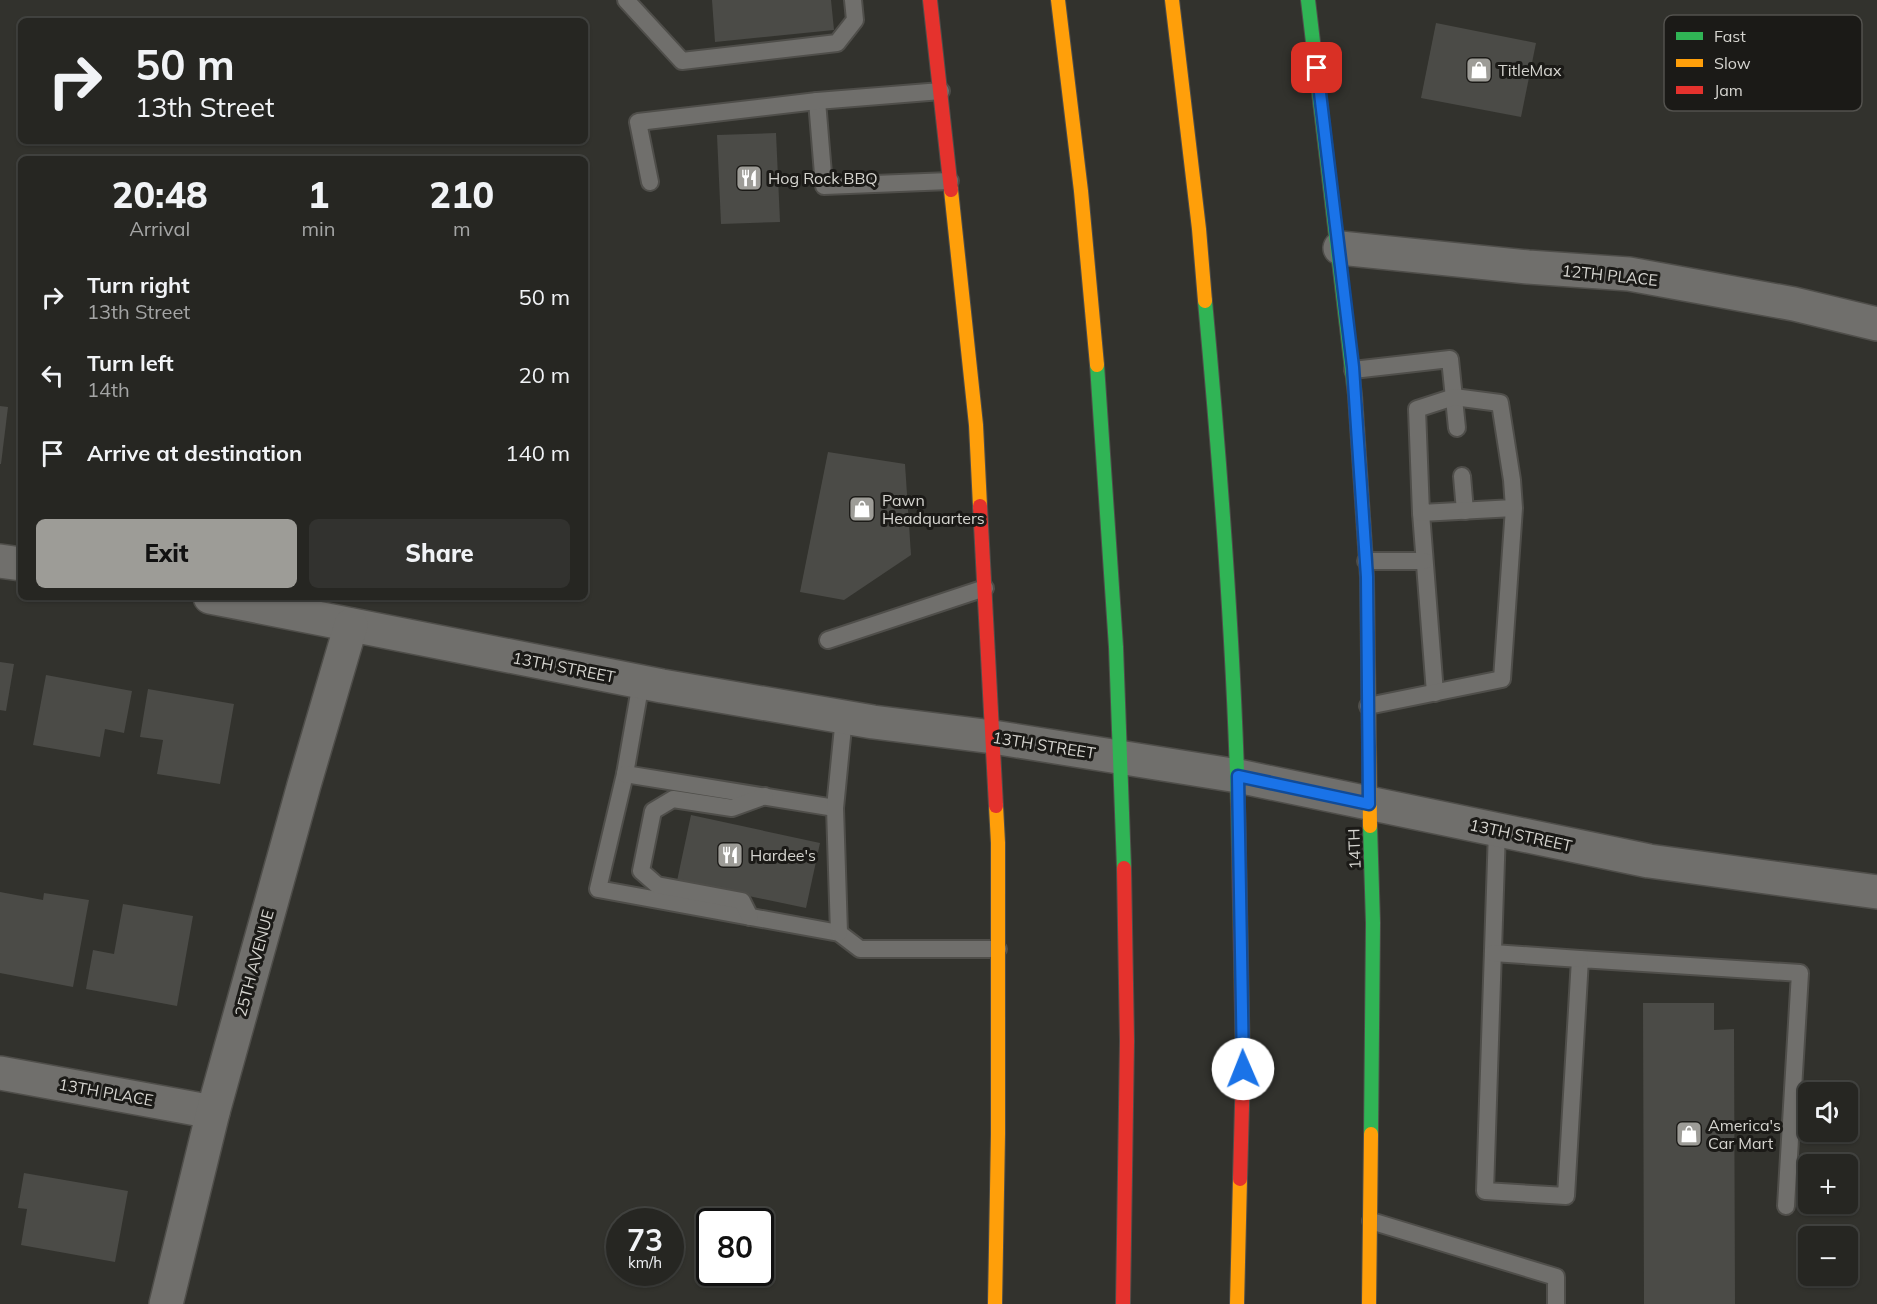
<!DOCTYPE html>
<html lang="en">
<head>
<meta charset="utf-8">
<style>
  body { margin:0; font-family:Mulish,sans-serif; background:#32322f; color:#f1f3f6; height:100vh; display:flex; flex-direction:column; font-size:22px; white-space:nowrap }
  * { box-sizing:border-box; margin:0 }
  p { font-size:20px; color:#a4a5a5 }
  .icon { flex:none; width:33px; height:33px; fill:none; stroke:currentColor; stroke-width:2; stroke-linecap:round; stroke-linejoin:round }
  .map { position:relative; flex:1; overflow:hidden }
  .sheet { position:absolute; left:18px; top:156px; width:570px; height:444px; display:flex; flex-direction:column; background:#262622; border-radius:9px; box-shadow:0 2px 4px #0004,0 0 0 2px #424340 }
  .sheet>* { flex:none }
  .guide { position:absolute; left:18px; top:18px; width:570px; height:126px; border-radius:9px; box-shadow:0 2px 4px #0004,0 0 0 2px #424340; background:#262622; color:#f1f3f6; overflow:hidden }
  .tools { position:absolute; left:1798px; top:1082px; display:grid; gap:12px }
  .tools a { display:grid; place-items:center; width:60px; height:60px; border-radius:9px; background:#262622; box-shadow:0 2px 4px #0004,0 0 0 2px #424340; font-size:30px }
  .speed { position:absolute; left:606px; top:1208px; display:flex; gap:12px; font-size:30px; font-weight:700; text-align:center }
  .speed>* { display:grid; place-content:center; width:78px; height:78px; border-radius:50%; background:#262622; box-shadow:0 2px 4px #0004,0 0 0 2px #424340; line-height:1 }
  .speed small { font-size:15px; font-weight:400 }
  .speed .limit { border:3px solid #111; border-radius:9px; background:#fff; color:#111 }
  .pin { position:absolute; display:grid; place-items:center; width:51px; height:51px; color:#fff; margin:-26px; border-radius:12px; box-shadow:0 3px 9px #0006 }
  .me { position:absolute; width:66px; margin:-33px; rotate:359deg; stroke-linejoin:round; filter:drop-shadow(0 0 4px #0008) }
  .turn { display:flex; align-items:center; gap:21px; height:126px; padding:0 18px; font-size:27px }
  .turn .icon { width:78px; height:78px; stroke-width:2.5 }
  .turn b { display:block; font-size:42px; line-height:51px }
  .eta { display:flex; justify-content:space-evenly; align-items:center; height:102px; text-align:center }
  .eta b { font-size:36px; font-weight:800; line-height:42px }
  .primary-button { display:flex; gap:12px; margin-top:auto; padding:12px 18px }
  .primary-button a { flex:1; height:69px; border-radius:9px; background:#9d9c97; color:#111; font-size:24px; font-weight:800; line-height:69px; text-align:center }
  .primary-button a+a { background:#32322f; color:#f1f3f6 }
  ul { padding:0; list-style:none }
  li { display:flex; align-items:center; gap:18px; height:78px; padding:0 18px }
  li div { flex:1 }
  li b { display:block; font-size:22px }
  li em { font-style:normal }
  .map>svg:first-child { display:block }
  .building { fill:#4b4b47 }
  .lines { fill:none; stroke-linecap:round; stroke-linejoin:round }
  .lane-casing { stroke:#4f4e4a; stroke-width:20 }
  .street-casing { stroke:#4f4e4a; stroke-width:36 }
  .fast-casing { stroke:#4f4e4a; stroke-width:16 }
  .slow-casing { stroke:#4f4e4a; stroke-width:16 }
  .jam-casing { stroke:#4f4e4a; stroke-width:16 }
  .lane { stroke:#706f6c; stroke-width:16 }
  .street { stroke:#706f6c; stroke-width:33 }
  .fast { stroke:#30b455; stroke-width:14 }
  .slow { stroke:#ff9f0a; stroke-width:14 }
  .jam { stroke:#e5322d; stroke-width:14 }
  .route-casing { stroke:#114b97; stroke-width:15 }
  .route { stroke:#1a73e8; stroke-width:10 }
  .labels { text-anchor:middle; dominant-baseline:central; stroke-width:6; stroke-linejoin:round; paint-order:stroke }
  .poi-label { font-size:16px; fill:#d6d5d0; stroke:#1b1a17; text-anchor:start }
  .street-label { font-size:16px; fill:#d6d5d0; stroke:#1b1a17 }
  .key { fill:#1b1a17; stroke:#53524e; stroke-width:1.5 }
  .key-label { font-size:16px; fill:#d6d5d0 }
</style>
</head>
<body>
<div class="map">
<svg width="1877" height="1304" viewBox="0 0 1877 1304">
  <rect width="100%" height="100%" fill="#32322d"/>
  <!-- building -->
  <g class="building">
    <path d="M712,0H831L834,30L715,42Z"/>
    <path d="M1436,23L1536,43L1521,117L1421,98Z"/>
    <path d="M776,133L780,222L721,224L717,135Z"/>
    <path d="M0,406L8,407L1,464H0Z"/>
    <path d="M828,452L905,464L911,555L844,600L800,592Z"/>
    <path d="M0,662L14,664L6,711L0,710Z"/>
    <path d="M46,675L132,691L124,733L105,729L100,757L33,745Z"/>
    <path d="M148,689L234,704L220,784L157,774L163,740L140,737Z"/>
    <path d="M691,815L820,843L806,908L677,881Z"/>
    <path d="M0,892L43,900L44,893L89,900L73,987L0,973Z"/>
    <path d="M123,904L193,916L177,1006L86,989L93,950L114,954Z"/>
    <path d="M1643,1003H1714V1030L1734,1029L1735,1304H1644Z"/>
    <path d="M24,1173L128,1191L115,1262L21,1245L27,1209L18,1208Z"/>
  </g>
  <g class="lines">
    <defs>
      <g id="lane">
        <path d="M626,0L682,61L837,43L855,20L853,0"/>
        <path d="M817,101L824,186L950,181"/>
        <path d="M650,182L638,122L817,101L941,91"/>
        <path d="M1353,370L1450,359L1457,428"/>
        <path d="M1462,476L1465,511"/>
        <path d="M1421,513L1435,693"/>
        <path d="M1366,561H1424"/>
        <path d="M828,640L985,588"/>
        <path d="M641,682L625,774L598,889L839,933L860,949H998"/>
        <path d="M1368,706L1502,679L1514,508L1512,480L1500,403L1454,397L1417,409L1421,513L1514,508"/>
        <path d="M625,774L835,808"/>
        <path d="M1497,830L1485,1191L1566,1196L1580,959L1800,973L1786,1206"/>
        <path d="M750,917L742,901L657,885L641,871L653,811L673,799L732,808L765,796"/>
        <path d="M839,933L835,808L844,717"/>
        <path d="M1493,953L1580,959"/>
        <path d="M1371,1221L1556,1277V1304"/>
      </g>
      <g id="street">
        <path d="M1340,248L1528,267L1629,274L1794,304L1877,324"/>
        <path d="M0,561L21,564"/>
        <path d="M210,597L662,686L873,722L993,737L1238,776L1649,861L1877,892"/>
        <path d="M0,1073L213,1112"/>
        <path d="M166,1304L213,1112L304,785L351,625"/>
      </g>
      <g id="fast">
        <path d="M1308,0L1355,395"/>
        <path d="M1205,301C1222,484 1236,668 1239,851"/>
        <path d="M1097,365L1116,647L1124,868"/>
        <path d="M1370,826L1373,923L1371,1134"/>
      </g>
      <g id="slow">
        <path d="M1058,0L1081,191L1097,365"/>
        <path d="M1172,0L1199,229L1205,301"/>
        <path d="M951,190L976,425L980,506"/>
        <path d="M1355,395L1367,577L1370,826"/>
        <path d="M995,1304L998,1134V843L996,806"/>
        <path d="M1237,1304L1240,1179"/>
        <path d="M1369,1304L1371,1134"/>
      </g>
      <g id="jam">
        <path d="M930,0L951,190"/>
        <path d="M980,506L996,806"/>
        <path d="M1239,851L1243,1069L1240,1179"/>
        <path d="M1123,1304L1127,1041L1124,868"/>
      </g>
    </defs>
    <!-- lane casing -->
    <use href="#lane" class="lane-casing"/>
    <!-- street casing -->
    <use href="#street" class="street-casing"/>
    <!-- fast casing -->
    <use href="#fast" class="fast-casing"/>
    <!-- slow casing -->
    <use href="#slow" class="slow-casing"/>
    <!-- jam casing -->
    <use href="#jam" class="jam-casing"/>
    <!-- lane -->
    <use href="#lane" class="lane"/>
    <!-- street -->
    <use href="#street" class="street"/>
    <!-- fast -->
    <use href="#fast" class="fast"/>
    <!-- slow -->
    <use href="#slow" class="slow"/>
    <!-- jam -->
    <use href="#jam" class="jam"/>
  </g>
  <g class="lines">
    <defs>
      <path id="route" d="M1243,1069L1238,776L1369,804L1367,577L1353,367L1317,68"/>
    </defs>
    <!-- route casing -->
    <use href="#route" class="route-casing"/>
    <!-- route -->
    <use href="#route" class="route"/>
  </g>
  <!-- icons -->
  <defs>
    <symbol id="shop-square" viewBox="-11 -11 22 22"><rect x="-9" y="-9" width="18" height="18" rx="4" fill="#9d9c97" stroke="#1b1a17"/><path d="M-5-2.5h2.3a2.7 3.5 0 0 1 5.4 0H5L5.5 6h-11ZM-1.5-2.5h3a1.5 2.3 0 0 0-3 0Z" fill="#fff"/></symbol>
    <symbol id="restaurant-square" viewBox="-11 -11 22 22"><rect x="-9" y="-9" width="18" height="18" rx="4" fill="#9d9c97" stroke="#1b1a17"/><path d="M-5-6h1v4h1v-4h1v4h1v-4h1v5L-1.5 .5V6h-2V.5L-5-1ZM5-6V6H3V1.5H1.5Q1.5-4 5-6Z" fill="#fff"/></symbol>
  </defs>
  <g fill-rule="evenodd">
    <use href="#shop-square" x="1464" y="55" width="30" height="30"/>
    <use href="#restaurant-square" x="734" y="163" width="30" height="30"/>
    <use href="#shop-square" x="847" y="494" width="30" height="30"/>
    <use href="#restaurant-square" x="715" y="840" width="30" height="30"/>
    <use href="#shop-square" x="1674" y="1119" width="30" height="30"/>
  </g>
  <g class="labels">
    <!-- poi labels -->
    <g class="poi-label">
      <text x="1498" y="70">TitleMax</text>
      <text x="768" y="178">Hog Rock BBQ</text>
      <text x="882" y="500">Pawn<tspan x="882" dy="18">Headquarters</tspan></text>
      <text x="750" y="855">Hardee's</text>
      <text x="1708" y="1125">America's<tspan x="1708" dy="18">Car Mart</tspan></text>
    </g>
    <!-- street labels -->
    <g class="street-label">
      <text transform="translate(1610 275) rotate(6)">12TH PLACE</text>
      <text transform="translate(564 667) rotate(11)">13TH STREET</text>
      <text transform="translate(1044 745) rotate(9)">13TH STREET</text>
      <text transform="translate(1521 835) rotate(12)">13TH STREET</text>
      <text transform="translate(1354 849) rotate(-92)">14TH</text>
      <text transform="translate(254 963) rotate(-75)">25TH AVENUE</text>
      <text transform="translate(106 1092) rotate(10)">13TH PLACE</text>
    </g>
  </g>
  <!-- legend -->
  <rect x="1664" y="15" width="198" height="96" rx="9" class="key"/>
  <rect x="1676" y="32" width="27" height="8" fill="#30b455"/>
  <rect x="1676" y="59" width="27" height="8" fill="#ff9f0a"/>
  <rect x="1676" y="86" width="27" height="8" fill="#e5322d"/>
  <g class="key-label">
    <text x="1714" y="42">Fast</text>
    <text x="1714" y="69">Slow</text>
    <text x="1714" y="96">Jam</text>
  </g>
</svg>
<div class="tools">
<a><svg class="icon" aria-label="sound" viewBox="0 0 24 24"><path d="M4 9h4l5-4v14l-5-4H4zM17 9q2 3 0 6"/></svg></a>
<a>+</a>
<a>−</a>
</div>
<div class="speed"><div>73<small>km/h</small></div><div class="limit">80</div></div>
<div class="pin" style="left:1317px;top:68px;background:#d93025"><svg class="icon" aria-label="arrive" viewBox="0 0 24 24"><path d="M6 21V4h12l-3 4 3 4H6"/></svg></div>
<svg class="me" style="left:1243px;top:1069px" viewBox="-20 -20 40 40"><circle r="19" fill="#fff"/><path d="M0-13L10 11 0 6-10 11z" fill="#1a73e8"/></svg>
<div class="guide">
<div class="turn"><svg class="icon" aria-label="right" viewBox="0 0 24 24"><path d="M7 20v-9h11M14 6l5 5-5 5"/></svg><div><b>50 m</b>13th Street</div></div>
</div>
<section class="sheet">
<div class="eta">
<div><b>20:48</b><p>Arrival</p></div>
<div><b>1</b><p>min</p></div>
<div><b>210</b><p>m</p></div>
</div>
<ul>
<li><svg class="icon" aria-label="right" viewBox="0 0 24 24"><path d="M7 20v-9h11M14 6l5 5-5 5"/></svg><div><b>Turn right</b><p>13th Street</p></div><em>50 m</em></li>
<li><svg class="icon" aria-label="left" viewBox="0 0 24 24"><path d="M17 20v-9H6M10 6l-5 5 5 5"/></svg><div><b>Turn left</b><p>14th</p></div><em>20 m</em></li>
<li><svg class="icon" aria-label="arrive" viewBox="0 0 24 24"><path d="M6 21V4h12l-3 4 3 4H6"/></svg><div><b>Arrive at destination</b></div><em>140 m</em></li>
</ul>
<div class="primary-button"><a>Exit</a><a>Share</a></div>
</section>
</div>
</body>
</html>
